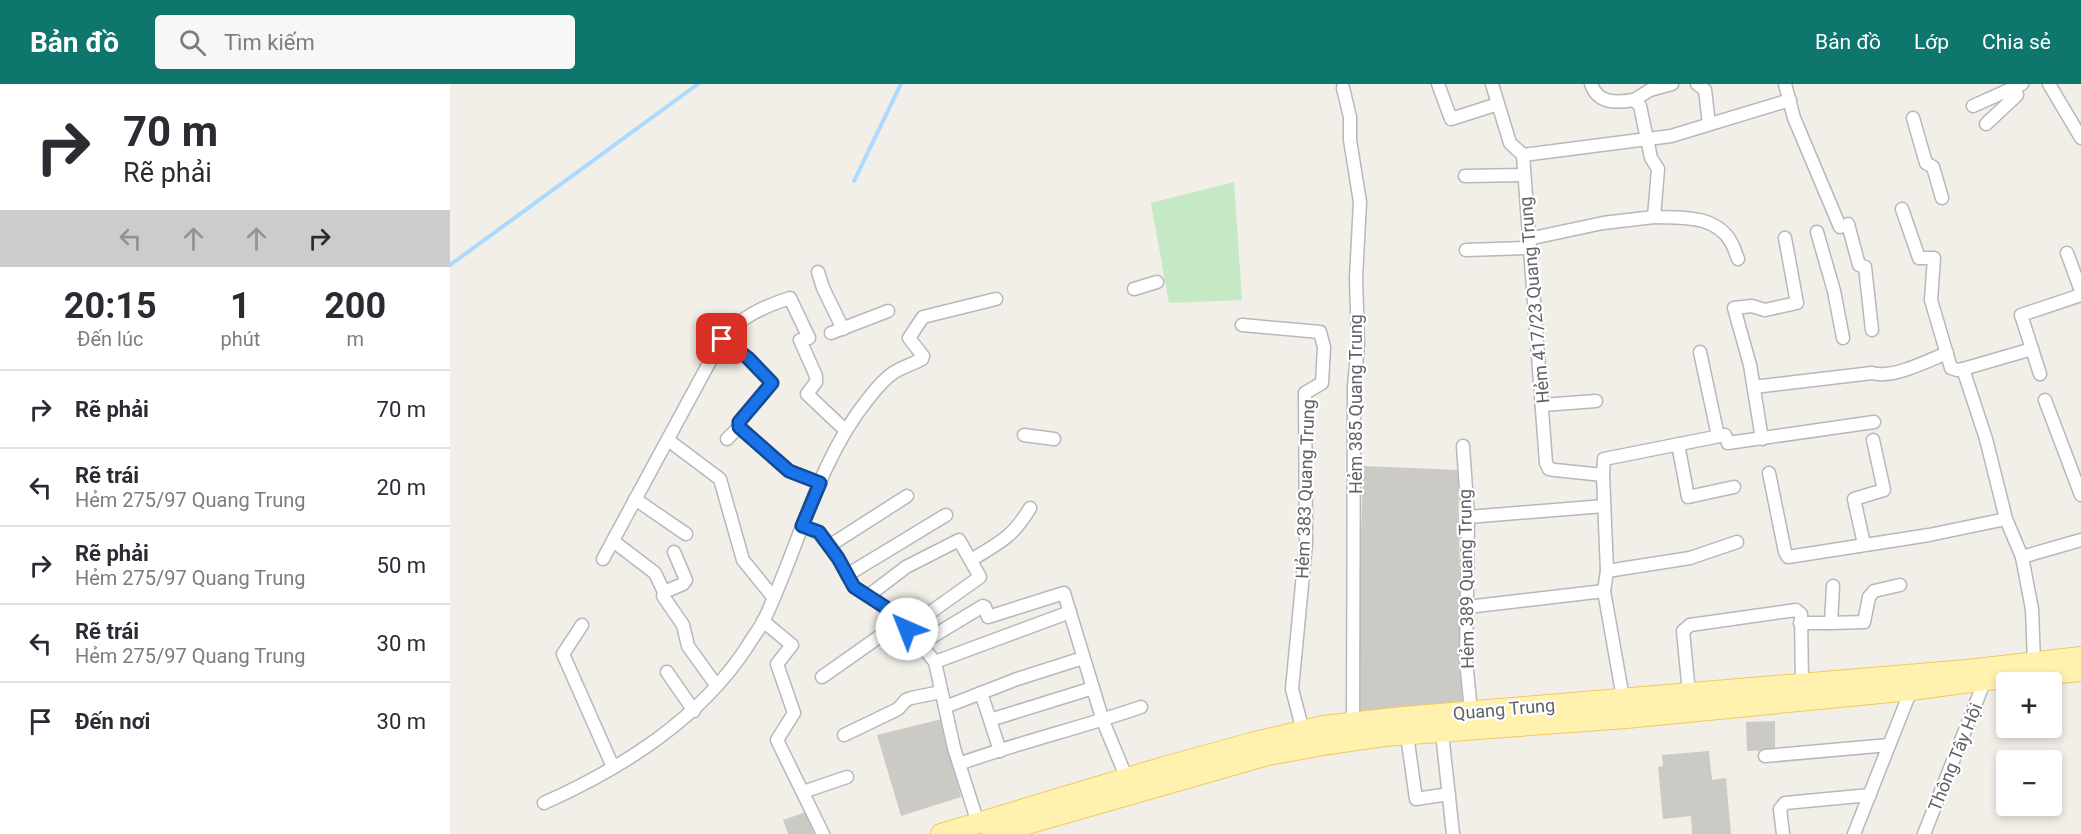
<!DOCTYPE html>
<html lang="vi">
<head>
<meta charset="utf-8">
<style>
  body { margin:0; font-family:Roboto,sans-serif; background:#f7f7f7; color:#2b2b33; height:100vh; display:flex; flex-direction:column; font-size:22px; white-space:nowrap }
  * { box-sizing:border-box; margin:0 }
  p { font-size:20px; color:#7c7c81 }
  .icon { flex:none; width:33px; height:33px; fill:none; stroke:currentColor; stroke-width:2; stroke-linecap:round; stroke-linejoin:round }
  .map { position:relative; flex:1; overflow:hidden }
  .panel { display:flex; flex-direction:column; background:#fff; width:450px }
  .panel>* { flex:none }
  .guide { background:#fff; color:#2b2b33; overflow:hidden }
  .fabs { position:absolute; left:1546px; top:588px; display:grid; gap:12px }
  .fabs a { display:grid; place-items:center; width:66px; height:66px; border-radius:6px; background:#fff; box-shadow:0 3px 9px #0003; font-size:30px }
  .pin { position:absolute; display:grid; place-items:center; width:51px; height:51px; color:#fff; margin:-26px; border-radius:12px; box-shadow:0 3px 9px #0006 }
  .me { position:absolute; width:66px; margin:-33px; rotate:316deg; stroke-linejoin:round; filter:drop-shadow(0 0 4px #0008) }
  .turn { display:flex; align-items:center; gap:21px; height:126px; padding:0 24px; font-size:27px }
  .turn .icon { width:78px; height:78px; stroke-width:2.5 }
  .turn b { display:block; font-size:42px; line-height:51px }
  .lanes { display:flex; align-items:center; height:57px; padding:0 24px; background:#0003; justify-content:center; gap:30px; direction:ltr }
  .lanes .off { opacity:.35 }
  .eta { display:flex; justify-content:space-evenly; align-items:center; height:102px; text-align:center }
  .eta b { font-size:36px; font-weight:700; line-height:42px }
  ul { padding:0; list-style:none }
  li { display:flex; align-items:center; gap:18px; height:78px; padding:0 24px; border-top:2px solid #e1e1e2 }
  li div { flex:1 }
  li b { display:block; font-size:22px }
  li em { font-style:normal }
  header { display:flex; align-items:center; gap:36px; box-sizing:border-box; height:84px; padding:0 30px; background:#0f766e; color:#fff }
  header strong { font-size:28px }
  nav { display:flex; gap:33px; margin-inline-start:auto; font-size:21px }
  .search { width:420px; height:54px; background:#f7f7f7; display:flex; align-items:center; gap:15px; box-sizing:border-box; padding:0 21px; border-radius:6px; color:#7c7c81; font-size:22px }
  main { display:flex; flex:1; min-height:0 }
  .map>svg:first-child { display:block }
  .green { fill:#c5e8c5 }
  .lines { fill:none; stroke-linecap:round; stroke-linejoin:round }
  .stream { stroke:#aadaff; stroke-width:4 }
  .building { fill:#cccac5 }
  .minor-casing { stroke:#b5b8bc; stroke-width:15 }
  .primary-casing { stroke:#f2c960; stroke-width:22 }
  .minor { stroke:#fff; stroke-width:12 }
  .primary { stroke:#fff2af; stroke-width:20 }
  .route-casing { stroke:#114b97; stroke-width:15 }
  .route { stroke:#1a73e8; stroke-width:10 }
  .labels { text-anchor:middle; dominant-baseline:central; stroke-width:4.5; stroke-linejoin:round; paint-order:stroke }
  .street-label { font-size:18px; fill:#5f6368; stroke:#fff }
</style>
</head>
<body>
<header>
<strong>Bản đồ</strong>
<div class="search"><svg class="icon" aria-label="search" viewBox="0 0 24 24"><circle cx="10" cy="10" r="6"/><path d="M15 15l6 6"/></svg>Tìm kiếm</div>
<nav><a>Bản đồ</a><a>Lớp</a><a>Chia sẻ</a></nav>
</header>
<main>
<section class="panel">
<div class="guide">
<div class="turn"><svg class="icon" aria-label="right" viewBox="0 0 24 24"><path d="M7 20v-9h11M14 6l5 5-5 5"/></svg><div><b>70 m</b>Rẽ phải</div></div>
<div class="lanes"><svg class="icon off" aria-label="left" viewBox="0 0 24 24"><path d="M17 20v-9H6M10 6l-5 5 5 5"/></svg><svg class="icon off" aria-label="ahead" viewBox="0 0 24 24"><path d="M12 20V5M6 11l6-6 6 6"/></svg><svg class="icon off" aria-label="ahead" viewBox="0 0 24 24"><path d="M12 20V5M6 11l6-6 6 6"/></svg><svg class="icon" aria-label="right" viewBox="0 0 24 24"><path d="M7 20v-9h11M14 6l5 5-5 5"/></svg></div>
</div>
<div class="eta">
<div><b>20:15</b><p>Đến lúc</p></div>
<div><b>1</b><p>phút</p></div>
<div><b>200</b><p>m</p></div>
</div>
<ul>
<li><svg class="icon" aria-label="right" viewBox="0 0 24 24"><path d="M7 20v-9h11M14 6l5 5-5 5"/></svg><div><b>Rẽ phải</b></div><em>70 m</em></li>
<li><svg class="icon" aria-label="left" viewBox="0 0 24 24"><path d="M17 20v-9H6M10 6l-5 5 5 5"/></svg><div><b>Rẽ trái</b><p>Hẻm 275/97 Quang Trung</p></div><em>20 m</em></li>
<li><svg class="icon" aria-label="right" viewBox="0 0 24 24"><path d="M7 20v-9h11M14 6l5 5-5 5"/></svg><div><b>Rẽ phải</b><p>Hẻm 275/97 Quang Trung</p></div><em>50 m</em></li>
<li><svg class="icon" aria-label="left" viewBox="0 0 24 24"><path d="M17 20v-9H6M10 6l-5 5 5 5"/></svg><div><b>Rẽ trái</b><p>Hẻm 275/97 Quang Trung</p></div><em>30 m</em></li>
<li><svg class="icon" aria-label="arrive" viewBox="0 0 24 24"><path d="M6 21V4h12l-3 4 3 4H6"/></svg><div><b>Đến nơi</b></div><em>30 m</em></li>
</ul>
</section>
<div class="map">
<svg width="1631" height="750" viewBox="0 0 1631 750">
  <rect width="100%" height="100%" fill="#f1efe8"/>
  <!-- green -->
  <path class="green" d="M784,98L792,216L719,219L701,119Z"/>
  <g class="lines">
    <!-- stream -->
    <g class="stream">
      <path d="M404,97L451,0"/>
      <path d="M0,181L248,0"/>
    </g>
  </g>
  <!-- building -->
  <g class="building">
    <path d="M913,382L1008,386L1012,620L906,633Z"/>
    <path d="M492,635L511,713L451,732L427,651Z"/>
    <path d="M1325,637V666L1297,667L1296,638Z"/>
    <path d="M1259,667L1262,696L1276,694L1281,750H1242L1241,732L1213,735L1208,683L1213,682L1212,671Z"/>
    <path d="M356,728L364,750H338L333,736Z"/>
  </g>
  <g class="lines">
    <defs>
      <g id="minor">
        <path d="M988,0L1001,35L1048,20"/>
        <path d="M1042,0L1060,59L1073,71L1096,379L1099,385L1105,386L1153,391"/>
        <path d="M1141,0C1148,20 1166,19 1184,16L1190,22L1201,74L1208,85L1204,133C1231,134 1265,130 1281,158C1284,163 1286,170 1288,175"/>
        <path d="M1247,0L1255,6L1259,40"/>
        <path d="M1335,0L1344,34L1390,143"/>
        <path d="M1599,0L1631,54"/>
        <path d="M893,4L900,33V56L910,118L906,194L908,260L904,302L903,639"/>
        <path d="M1184,16L1200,6L1222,0"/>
        <path d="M1523,22L1572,0"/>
        <path d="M1463,34L1476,79L1483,83L1492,114"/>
        <path d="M1536,40L1567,11L1565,4"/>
        <path d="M1073,71L1221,52L1340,16"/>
        <path d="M1015,92L1074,91"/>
        <path d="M1452,125L1469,174H1484L1481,216L1501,284L1507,286L1513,285L1536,355L1556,435L1572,473L1582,525L1584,578"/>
        <path d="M1398,140L1409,181L1415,183L1422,246"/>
        <path d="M1367,148L1384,207L1393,254"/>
        <path d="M1078,155L1153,139L1204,133"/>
        <path d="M1016,166L1079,164"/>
        <path d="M1617,169L1631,207"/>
        <path d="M368,188L373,204L393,245"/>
        <path d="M684,205L707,198"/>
        <path d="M792,241L870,248L874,263L872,299L855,309L856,459L842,605L853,647"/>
        <path d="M381,249L438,227"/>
        <path d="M272,255L298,274L322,299L289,338V343L339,387L370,399"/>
        <path d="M1582,265L1590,290"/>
        <path d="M1250,268L1268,352"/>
        <path d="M1513,285L1582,265L1571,231L1631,211"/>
        <path d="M1304,303L1422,289C1443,295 1477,277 1497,269"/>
        <path d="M1595,316L1631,411"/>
        <path d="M1092,321L1146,317"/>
        <path d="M574,351L604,355"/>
        <path d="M277,355L289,343"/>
        <path d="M1312,355L1300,281L1284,224L1302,222L1315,226L1347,219L1335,154"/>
        <path d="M218,356L270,395L293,476L323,513"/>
        <path d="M1228,360L1238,413L1284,403"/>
        <path d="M1013,362L1018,433L1016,577L1021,627"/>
        <path d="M1319,389L1335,468L1338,473L1479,451L1556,435"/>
        <path d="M185,415L236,450"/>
        <path d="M1018,433L1154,422"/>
        <path d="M352,442L369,449L388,474L404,503L438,525L467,556L485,578L504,664L528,739"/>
        <path d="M163,457L205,489L214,508"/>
        <path d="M1414,460L1404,415L1434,406L1423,356"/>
        <path d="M379,462L457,412"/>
        <path d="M224,468L236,496L233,500L214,508L213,512L233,541L238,562L266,601"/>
        <path d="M1572,473L1631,456"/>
        <path d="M153,475L272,255C293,232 310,224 340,214L359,254L350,256L366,292V298L357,310L395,346"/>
        <path d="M521,476C549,459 563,453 580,424"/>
        <path d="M1157,487L1240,474L1287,458"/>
        <path d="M397,491L496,431"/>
        <path d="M418,512L456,483L509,456L530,493L457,545"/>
        <path d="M1017,523L1154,507"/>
        <path d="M313,537L342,561L327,580L344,629L327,656L373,750"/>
        <path d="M1350,539H1381L1383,502"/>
        <path d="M1381,539L1414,538L1419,513L1424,507L1450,501"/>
        <path d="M132,541L113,570L163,683"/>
        <path d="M470,560L533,522L535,523L538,533L614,509L653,637L677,695"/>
        <path d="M485,578L620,528"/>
        <path d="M217,588L244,627"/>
        <path d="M372,593L450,538"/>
        <path d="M531,609L540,636"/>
        <path d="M1239,609L1233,547L1240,541L1346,526L1351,530L1352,599"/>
        <path d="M1173,614L1154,507L1157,487L1153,391L1154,375L1275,351L1278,359L1424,338"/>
        <path d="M495,623L567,595L633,574"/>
        <path d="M992,649L1003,750"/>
        <path d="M394,651L448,625L456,616L461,614L491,608"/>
        <path d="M957,651L966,715L999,710"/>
        <path d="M550,667L540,636L643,604"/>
        <path d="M1315,672L1439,661"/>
        <path d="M509,680C569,658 631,644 691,623"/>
        <path d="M353,708L397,693"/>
        <path d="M94,719C172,684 249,636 297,563C302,554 309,546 314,536C349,463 367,378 418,315C425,306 434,295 443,289C452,283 463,280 472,275L473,272L459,254L473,233L546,215"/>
        <path d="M1333,750L1330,725L1335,719L1420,711"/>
        <path d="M1404,750L1461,606"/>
        <path d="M1474,750L1535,596"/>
      </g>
      <g id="primary">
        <path d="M491,750L714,683L805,658L873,642L954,633L1517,586L1631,573"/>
        <path d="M542,750L818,671L879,660L934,652L1176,634L1461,606L1535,596L1631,587"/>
      </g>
    </defs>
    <!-- minor casing -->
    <use href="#minor" class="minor-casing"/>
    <!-- primary casing -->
    <use href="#primary" class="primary-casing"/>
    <!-- minor -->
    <use href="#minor" class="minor"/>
    <!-- primary -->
    <use href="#primary" class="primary"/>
  </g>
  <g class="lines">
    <defs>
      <path id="route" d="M272,255L298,274L322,299L289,338V343L339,387L370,399L352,442L369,448L388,474L404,503L438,525L457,545"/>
    </defs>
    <!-- route casing -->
    <use href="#route" class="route-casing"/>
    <!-- route -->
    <use href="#route" class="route"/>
  </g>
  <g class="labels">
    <!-- street labels -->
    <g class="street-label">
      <text transform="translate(1084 216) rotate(-95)">Hẻm 417/23 Quang Trung</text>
      <text transform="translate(905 320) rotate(-90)">Hẻm 385 Quang Trung</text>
      <text transform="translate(855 405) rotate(-88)">Hẻm 383 Quang Trung</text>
      <text transform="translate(1016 495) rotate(-91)">Hẻm 389 Quang Trung</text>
      <text transform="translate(1054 625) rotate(-5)">Quang Trung</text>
      <text transform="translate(1505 673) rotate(-68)">Thông Tây Hội</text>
    </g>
  </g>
</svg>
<div class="fabs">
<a>+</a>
<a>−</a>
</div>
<div class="pin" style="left:272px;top:255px;background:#d93025"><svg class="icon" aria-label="arrive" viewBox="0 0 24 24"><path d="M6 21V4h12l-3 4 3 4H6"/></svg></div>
<svg class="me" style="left:457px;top:545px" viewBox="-20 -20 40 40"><circle r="19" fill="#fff"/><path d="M0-13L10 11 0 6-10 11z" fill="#1a73e8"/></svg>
</div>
</main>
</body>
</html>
